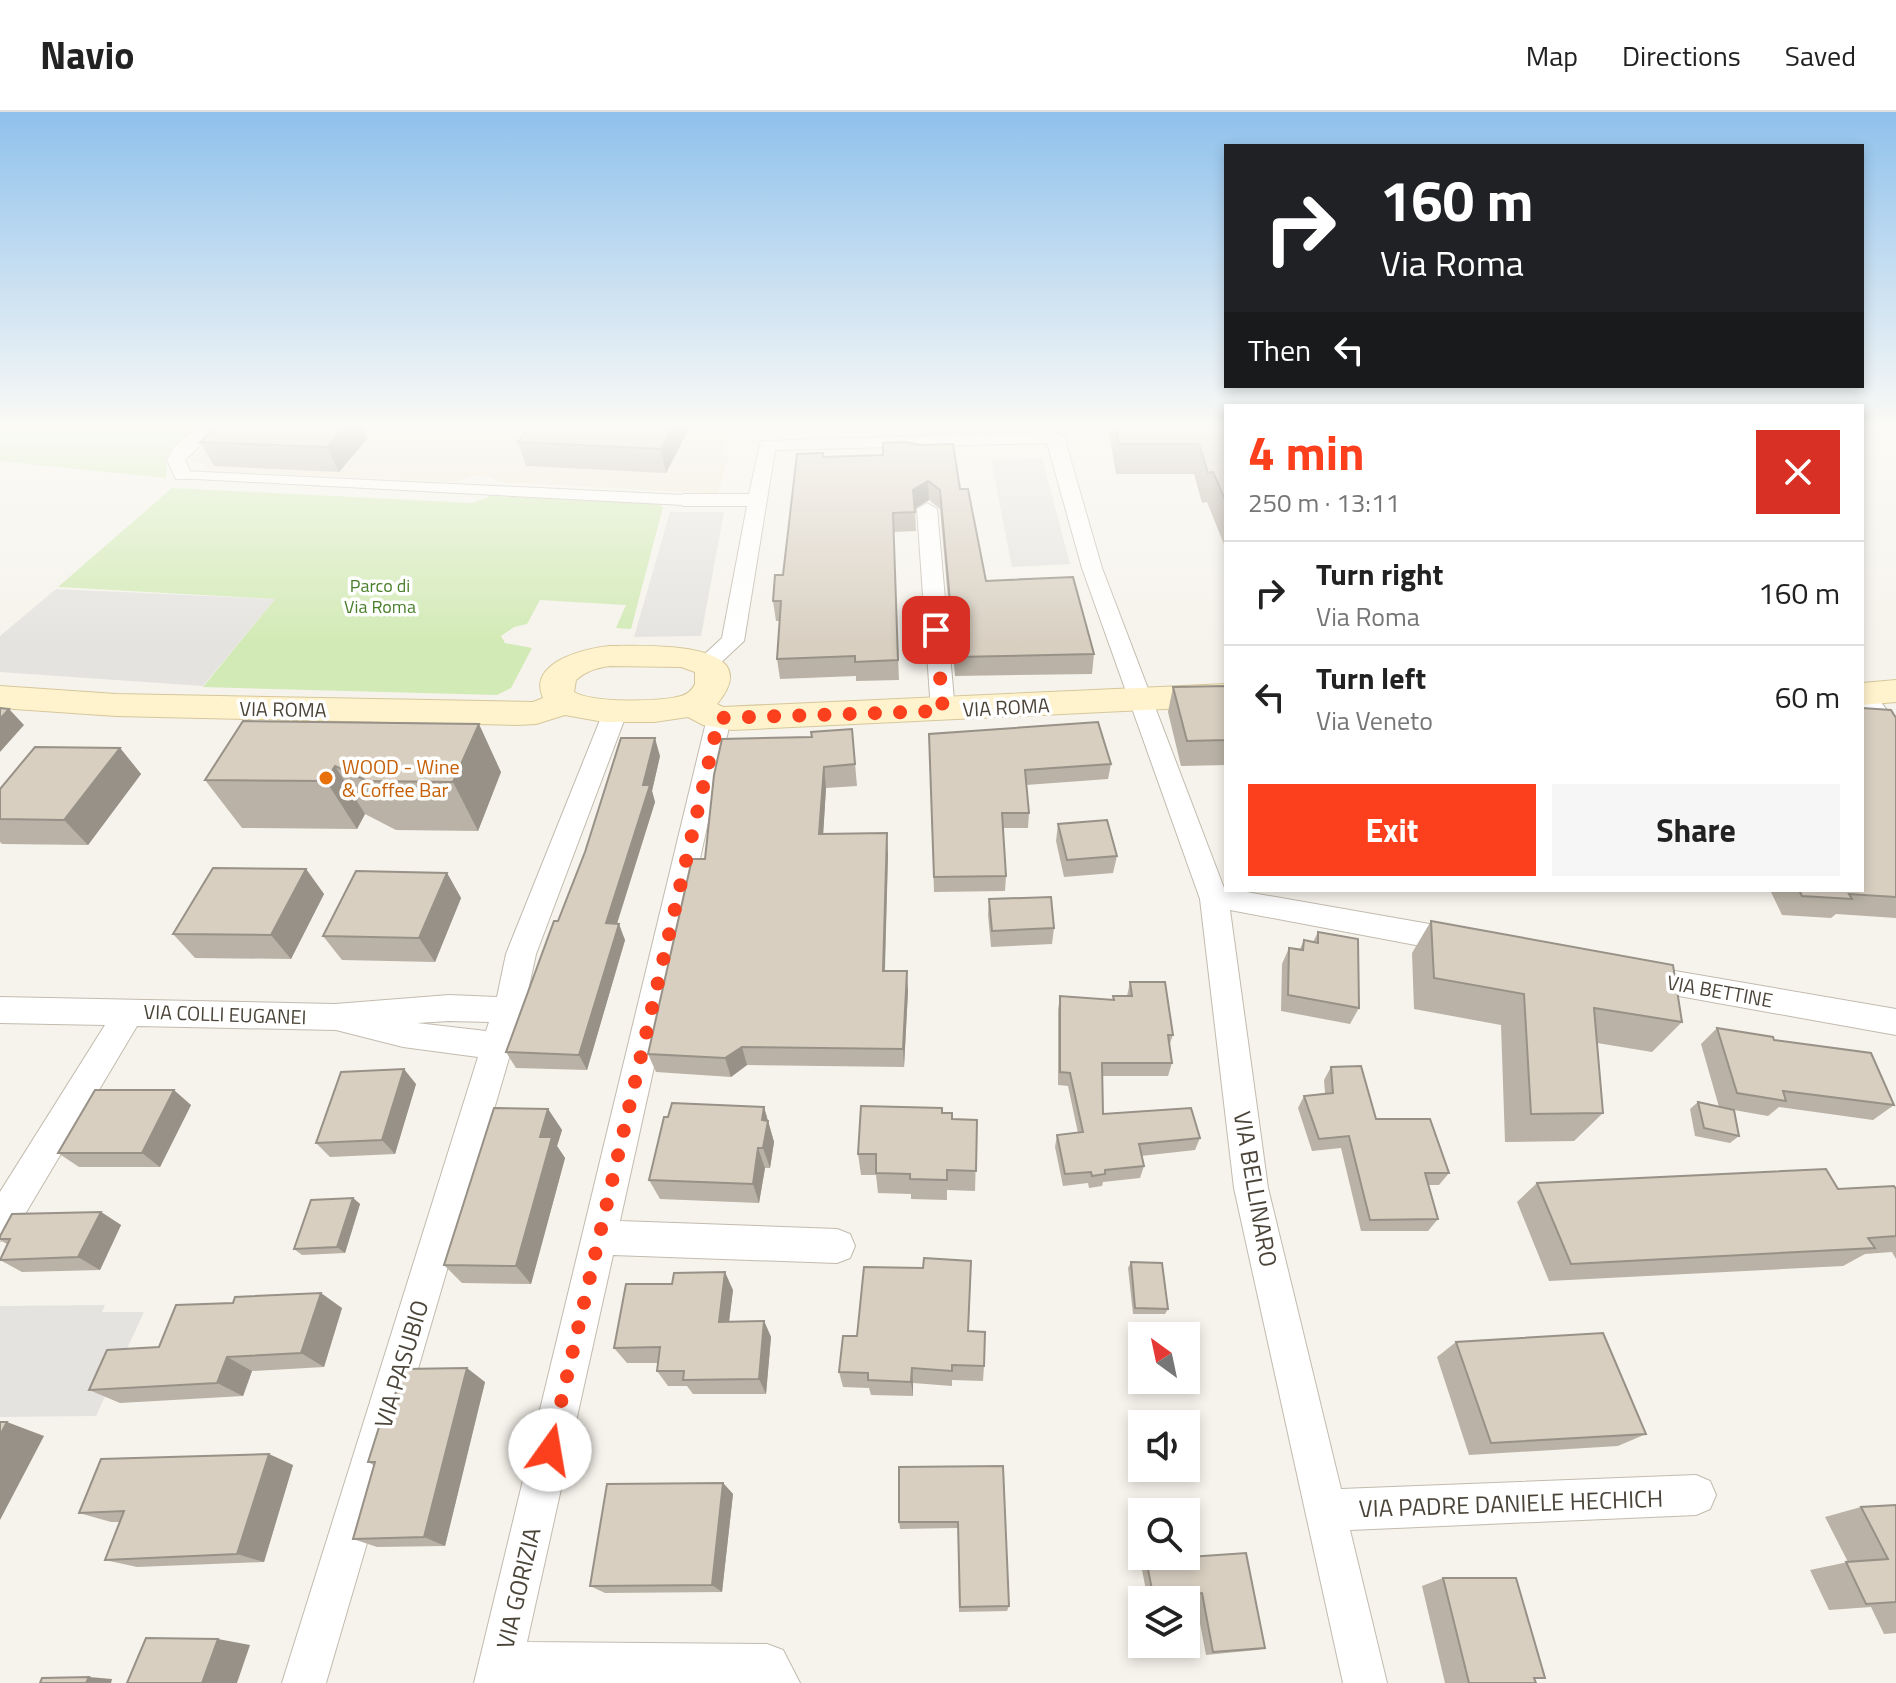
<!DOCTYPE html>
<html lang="en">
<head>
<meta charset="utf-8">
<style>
  body { margin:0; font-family:"Titillium Web",sans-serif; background:#f6f6f6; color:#222; height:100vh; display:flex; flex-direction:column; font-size:30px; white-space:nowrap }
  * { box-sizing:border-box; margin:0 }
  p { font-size:26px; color:#767676 }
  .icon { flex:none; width:44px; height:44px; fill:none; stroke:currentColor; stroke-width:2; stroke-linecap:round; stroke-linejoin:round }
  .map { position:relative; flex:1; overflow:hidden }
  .drawer { position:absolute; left:1224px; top:292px; width:640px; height:488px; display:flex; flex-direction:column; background:#fff; border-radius:0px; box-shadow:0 4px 12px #0003 }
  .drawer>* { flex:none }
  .banner { position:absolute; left:1224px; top:32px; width:640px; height:244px; border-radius:0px; box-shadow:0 4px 12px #0003; background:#202124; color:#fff; overflow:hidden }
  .needle { width:52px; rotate:327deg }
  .tools { position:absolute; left:1128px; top:1210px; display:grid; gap:16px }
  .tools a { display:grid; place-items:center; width:72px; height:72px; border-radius:0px; background:#fff; box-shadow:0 4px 12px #0003; font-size:40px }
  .pin { position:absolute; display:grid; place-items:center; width:68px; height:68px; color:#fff; margin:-34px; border-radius:16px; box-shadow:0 4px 12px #0006 }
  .me { position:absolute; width:88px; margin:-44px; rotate:13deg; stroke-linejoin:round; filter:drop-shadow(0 0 6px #0008) }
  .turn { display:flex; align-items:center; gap:28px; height:168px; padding:0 24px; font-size:36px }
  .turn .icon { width:104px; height:104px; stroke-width:2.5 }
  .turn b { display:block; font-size:56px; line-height:68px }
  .then { display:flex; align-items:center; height:76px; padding:0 24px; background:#0003; gap:16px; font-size:30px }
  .round { display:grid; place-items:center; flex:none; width:84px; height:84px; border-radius:0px; background:#f6f6f6 }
  .head { display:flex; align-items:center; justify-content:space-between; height:136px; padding:0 24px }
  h1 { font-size:48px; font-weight:700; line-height:60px; color:#fc3f1d }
  .action { display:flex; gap:16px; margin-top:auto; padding:16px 24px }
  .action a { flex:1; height:92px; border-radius:0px; background:#fc3f1d; color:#fff; font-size:32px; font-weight:700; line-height:92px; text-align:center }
  .action a+a { background:#f6f6f6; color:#222 }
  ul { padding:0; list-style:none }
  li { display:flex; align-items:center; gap:24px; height:104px; padding:0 24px; border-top:2px solid #e0e0e0 }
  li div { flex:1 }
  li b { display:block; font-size:30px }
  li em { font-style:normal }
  header { display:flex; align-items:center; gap:48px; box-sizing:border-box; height:112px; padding:0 40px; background:#fff; border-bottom:2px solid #e0e0e0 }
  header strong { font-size:38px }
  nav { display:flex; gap:44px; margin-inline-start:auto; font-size:28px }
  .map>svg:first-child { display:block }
  .education { fill:#efe8d6 }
  .green { fill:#d2eab5 }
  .parking { fill:#e5e3e0 }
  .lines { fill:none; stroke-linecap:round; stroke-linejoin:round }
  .pedestrian-casing { stroke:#c2bbae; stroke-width:2 }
  .minor-casing { stroke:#c2bbae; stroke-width:2 }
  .secondary-casing { stroke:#d6c79b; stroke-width:2 }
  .pedestrian { fill:#fff; fill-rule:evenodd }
  .minor { fill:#fff; fill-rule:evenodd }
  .secondary { fill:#fff3cd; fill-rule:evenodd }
  .wall { fill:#bab2a6 }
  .shaded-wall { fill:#979187 }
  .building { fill:#d8cfc1; stroke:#979187; stroke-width:2 }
  .route { stroke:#fc3f1d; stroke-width:14; stroke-dasharray:0 25.2 }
  .food-dot { fill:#e8710a; stroke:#fff; stroke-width:3 }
  .labels { text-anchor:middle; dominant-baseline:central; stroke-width:7; stroke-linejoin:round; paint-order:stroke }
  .far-park-label { font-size:18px; fill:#4a7f2a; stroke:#fff }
  .street-label { font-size:20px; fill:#4b4439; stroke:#fff }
  .food-label { font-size:20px; fill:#c56008; stroke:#fff; text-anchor:start }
  .near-street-label { font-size:24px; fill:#4b4439; stroke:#fff }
</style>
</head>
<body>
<header>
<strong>Navio</strong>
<nav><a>Map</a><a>Directions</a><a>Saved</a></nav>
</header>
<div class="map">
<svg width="1896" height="1571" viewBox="0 0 1896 1571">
  <rect width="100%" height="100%" fill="#f6f3ec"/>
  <!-- education -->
  <path class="education" d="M228,313H595L593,317L722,315L728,320L723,343L729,344L718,382L498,370L490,365L472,364L455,370L208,359L205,352L189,349Z"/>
  <!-- green -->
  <g class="green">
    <path d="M0,313H201C190,321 171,332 167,346C165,354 169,358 165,366L0,349Z"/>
    <path d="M172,376L472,391L491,384L658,392L663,395L631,517L616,516L626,493L540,488L527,512L514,515L501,524L505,531L532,536L511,576L497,583L203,575L275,487L58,475Z"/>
  </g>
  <!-- parking -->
  <g class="parking">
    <path d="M1042,346L1070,452L1012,455L991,348Z"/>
    <path d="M670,400H724L701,524L634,525Z"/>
    <path d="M56,477L275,487L203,574L0,560V524Z"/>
    <path d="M105,1193L102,1200H144L96,1304L0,1305V1194Z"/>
  </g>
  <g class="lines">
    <defs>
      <path id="pedestrian" d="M183,359L683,383L691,388L683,393L178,366V360Z"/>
      <g id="minor">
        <path d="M202,313H221L185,348L192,363L190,367H176L167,348L175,334Z"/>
        <path d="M1055,320L1064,325L1102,456L1224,776L1458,817L1468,821L1472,829L1468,837L1458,841L1230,798L1268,1076L1341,1377L1696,1363L1710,1369L1716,1383L1710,1397L1696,1403L1350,1418L1387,1571H1343L1234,1076L1200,787L1082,456L1047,331L775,338L744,529L714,557H698L694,552L722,526L747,394H683L673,388L683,382H749L761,329Z"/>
        <path d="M927,391L937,397L955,599L951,605H935L931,599L917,397Z"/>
        <path d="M1862,575L1871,577L1896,610V639L1887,637L1862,596Z"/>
        <path d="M616,590L624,592L628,598L536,842L526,888L326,1571H282L478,945L403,935L336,918L137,914L12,1124L0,1129V1080L105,913L0,911V885L335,892L449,883L497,885L506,842L604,598L608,592ZM449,909L489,910L486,919L417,911Z"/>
        <path d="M719,598L728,600L731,606L620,1109L837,1117L850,1122L855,1134L850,1146L837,1151L613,1143L527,1530L767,1532L783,1538L800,1571H474L707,606L710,600Z"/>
        <path d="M1640,853L1896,897V923L1640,877L1629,874L1625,865L1629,856Z"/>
      </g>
      <g id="secondary">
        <path d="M610,534C642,534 771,527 717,592L723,595L1226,572V594L732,618L703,613L688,605L654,610H604L565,603L536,612L517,613L116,604L0,596V574L116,582L533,590L543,586C527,550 586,536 610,534ZM610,554L681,555L695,560V572C692,578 688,582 681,584C661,590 591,591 574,580L576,568C586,559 596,556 610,554Z"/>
        <path d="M1896,568V590L1862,593V571Z"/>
      </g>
    </defs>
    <!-- pedestrian casing -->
    <use href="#pedestrian" class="pedestrian-casing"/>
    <!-- minor casing -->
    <use href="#minor" class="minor-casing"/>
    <!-- secondary casing -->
    <use href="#secondary" class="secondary-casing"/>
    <!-- pedestrian -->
    <use href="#pedestrian" class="pedestrian"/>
    <!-- minor -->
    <use href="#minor" class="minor"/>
    <!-- secondary -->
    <use href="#secondary" class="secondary"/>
  </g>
  <!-- wall -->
  <g class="wall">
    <path d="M218,313H361L367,327L339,360L214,354L200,330Z"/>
    <path d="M432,313H478L476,314Z"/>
    <path d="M531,313H691L666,361L526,354L518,330Z"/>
    <path d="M1108,313H1226V437L1207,390L1202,391L1194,362H1116Z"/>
    <path d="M824,345L960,377L986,469L1094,542L1092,562L955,564L940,397L929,388L915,397L916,419L893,420L899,568L856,569V564L780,567L777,547L780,509H776L773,489L783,463Z"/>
    <path d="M1226,574V653L1181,654L1168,600L1173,575Z"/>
    <path d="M1896,606V806L1836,802L1831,806L1782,803L1770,778H1862Z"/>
    <path d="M243,609L501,660L478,719L396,718L365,702L357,717L242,716L205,668Z"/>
    <path d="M852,617L857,674L826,676L823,721L888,742L885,859L908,879L904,955L747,953L731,965L656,960L648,942L705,747L812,625Z"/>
    <path d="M929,622L1111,652L1108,667L1026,673L1029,701L1028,716H1003L1006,764L1005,779L934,780Z"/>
    <path d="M120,636L141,662L88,733L2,732L0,730V677Z"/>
    <path d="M660,644L652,679L655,690L617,812L625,828L587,958L516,956L506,940L558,809Z"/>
    <path d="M1058,712L1117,744L1113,761L1064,765L1056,729Z"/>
    <path d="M306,757L324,782L291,847L195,846L173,822Z"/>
    <path d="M447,761L461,786L435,850L342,848L323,824Z"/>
    <path d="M989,787L1054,816L1052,832L991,835L988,803Z"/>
    <path d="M1431,809L1682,910L1652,940L1597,931L1603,1001L1574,1029L1505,1030L1501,913L1414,897L1412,841Z"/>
    <path d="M1318,820L1359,896L1350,912L1281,899L1282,852L1289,836L1300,837L1304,828L1313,830Z"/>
    <path d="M1130,870L1173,923L1169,934L1172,951L1168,964H1102L1103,1002L1200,1026L1195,1038L1141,1044L1144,1054L1140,1066L1103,1070L1102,1074L1089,1076L1088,1071L1063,1074L1055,1035L1057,1023L1078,1021L1068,974L1058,973V898L1060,884L1113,888V884H1127Z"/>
    <path d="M1717,916L1774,928L1894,993L1873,1008L1779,995L1768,1004L1734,998L1739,1024L1730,1031L1695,1024L1690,997L1698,990L1719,995L1701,932Z"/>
    <path d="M1331,955L1376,1007L1449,1061L1439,1073H1428L1438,1107L1428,1119H1361L1341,1036L1312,1039L1298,996L1304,984L1325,981L1324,968Z"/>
    <path d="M416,972L395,1042L330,1045L316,1031Z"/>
    <path d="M191,993L160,1055H79L58,1041Z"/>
    <path d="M764,995L774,1030L770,1056H765L759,1091L660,1087L649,1068Z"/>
    <path d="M548,997L562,1018L557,1034L565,1046L531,1172L462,1171L444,1153Z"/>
    <path d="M942,1001L952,1007L977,1008L975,1079L947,1078V1088L911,1087V1082L878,1081L876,1063H861L858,1042Z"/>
    <path d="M1537,1071L1896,1077V1147L1892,1140L1865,1142L1843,1154L1549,1169L1517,1090Z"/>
    <path d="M353,1086L360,1092L345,1141L302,1143L294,1137Z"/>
    <path d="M101,1100L121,1113L100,1158L22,1160L0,1148L7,1132L0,1128V1124Z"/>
    <path d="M1131,1150L1168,1197L1165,1202H1133L1128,1156Z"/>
    <path d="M733,1178L729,1209H764L771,1225L766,1282H693L687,1274H668L657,1259L658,1251H627L614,1236Z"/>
    <path d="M342,1196L324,1255L252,1259L243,1284L120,1291L89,1278L159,1235Z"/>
    <path d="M968,1219L984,1254L983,1269L952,1268V1274L913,1271V1284L871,1283L869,1276L843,1275L839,1260L857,1224Z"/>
    <path d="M1456,1230L1646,1322L1618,1334L1469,1343L1437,1245Z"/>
    <path d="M485,1270L445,1434L377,1435L353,1427L375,1354L368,1350Z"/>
    <path d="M293,1353L264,1450L137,1455L105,1448L120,1410H111L79,1401Z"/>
    <path d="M1003,1354L1009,1494L1007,1499L959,1500L958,1416L900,1417L899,1410Z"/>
    <path d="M723,1371L733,1382L722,1480L605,1481L590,1474Z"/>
    <path d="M1896,1393V1521L1884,1522L1871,1495L1829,1498L1810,1458L1848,1450L1825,1405L1861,1395Z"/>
    <path d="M1246,1441L1265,1536L1257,1538L1206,1543L1195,1485L1173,1488H1148L1141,1453L1146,1448Z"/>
    <path d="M1443,1466L1535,1567L1536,1571H1445L1422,1474Z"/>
  </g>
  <!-- shaded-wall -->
  <g class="shaded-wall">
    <path d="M347,313H361L367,327L339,360L327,335Z"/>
    <path d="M674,313H691L666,361L661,337Z"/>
    <path d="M928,369L929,388L914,397L913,378Z"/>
    <path d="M9,597L24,613L0,640V607Z"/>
    <path d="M479,612L501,660L478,719L453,670Z"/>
    <path d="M655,626L660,644L652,679L655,690L612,827L606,811Z"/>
    <path d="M120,636L141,662L88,733L64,708Z"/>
    <path d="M335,654L365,702L357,717L326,669Z"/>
    <path d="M824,655L826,676L822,742L819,722Z"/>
    <path d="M887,721L888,742L884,879L883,859Z"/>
    <path d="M306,757L324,782L291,847L271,823Z"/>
    <path d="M447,761L461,786L435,850L419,826Z"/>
    <path d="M619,812L625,828L587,958L579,943Z"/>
    <path d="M907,859L908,879L904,955L903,937Z"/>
    <path d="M742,935L747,953L731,965L725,946Z"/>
    <path d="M404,957L416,972L395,1042L382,1028Z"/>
    <path d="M174,978L191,993L160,1055L142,1041Z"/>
    <path d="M764,995L774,1030L770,1056L763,1036L762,1008Z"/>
    <path d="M548,997L562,1018L557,1034L565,1046L531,1172L516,1154L540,1025Z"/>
    <path d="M758,1036L765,1056L759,1091L753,1072Z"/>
    <path d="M353,1086L360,1092L345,1141L337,1135Z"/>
    <path d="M101,1100L121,1113L100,1158L78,1145Z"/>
    <path d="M725,1160L733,1178L727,1226L719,1210Z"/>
    <path d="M321,1181L342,1196L324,1255L301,1241Z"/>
    <path d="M764,1209L771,1225L766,1282L759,1267Z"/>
    <path d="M227,1245L252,1259L243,1284L217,1271Z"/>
    <path d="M467,1256L485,1270L445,1434L424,1425Z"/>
    <path d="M912,1256L913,1271V1284L911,1270Z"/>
    <path d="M7,1310L44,1324L0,1408V1323Z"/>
    <path d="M269,1342L293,1353L264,1450L237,1442Z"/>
    <path d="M723,1371L733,1382L722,1480L712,1473Z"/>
    <path d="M218,1527L250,1533L237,1571H202Z"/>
    <path d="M89,1565L112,1567L111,1571H86Z"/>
  </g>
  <!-- building -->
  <g class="building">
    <path d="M218,313H347L327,335L200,330Z"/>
    <path d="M531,313H674L661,337L518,330Z"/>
    <path d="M1116,313H1226V390L1213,360L1208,361L1199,332H1119Z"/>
    <path d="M906,330L920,333L953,332L960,377H968L986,469L1073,465L1094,542L955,545L940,378L928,369L913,378L915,400L893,401L898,548L855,550V544L777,547L781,489H773L775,463H783L797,342L823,341V345L883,343V331Z"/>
    <path d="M1226,574V628L1187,629L1173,575Z"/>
    <path d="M0,596L9,597L0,607Z"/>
    <path d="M1862,596L1891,598L1896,606V785L1849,782L1852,787L1802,784L1799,778H1862Z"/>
    <path d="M243,609L479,612L453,670L367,669L335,654L326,669L205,668Z"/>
    <path d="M1098,610L1111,652L1025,658L1029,701H1002L1006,764L934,765L929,622Z"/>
    <path d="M852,617L855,652L824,655L819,722L887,721L883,859H907L903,937L742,935L725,946L648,942L692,747H705L714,663L722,627L812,625L811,620Z"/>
    <path d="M621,626H655L643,673H650L606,811L619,812L579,943L506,940L554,809H558L585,740Z"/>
    <path d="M35,635L120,636L64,708L0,707V677Z"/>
    <path d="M1107,708L1117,744L1067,748L1058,712Z"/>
    <path d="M213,756L306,757L271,823L173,822Z"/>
    <path d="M356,759L447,761L419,826L323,824Z"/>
    <path d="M1051,785L1054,816L992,819L989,787Z"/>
    <path d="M1431,809L1673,853L1682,910L1594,896L1603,1001L1531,1002L1524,882L1434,866Z"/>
    <path d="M1318,820L1358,827L1359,896L1288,883L1289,836L1303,838L1304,828L1318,831Z"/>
    <path d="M1130,870H1165L1173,923H1168L1172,951H1102L1103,1002L1191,996L1200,1026L1139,1032L1144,1054L1105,1058V1062L1092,1064L1091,1060L1065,1062L1057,1023L1083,1020L1070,961L1060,960V884L1114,888L1113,884H1132Z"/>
    <path d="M1717,916L1773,925L1774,928L1871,941L1894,993L1783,979L1786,989L1737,981Z"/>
    <path d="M1361,954L1376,1007H1430L1449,1061H1425L1438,1107L1370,1108L1349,1024L1319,1027L1304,984L1333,981L1331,955Z"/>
    <path d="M404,957L382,1028L316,1031L341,960Z"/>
    <path d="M95,978H174L142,1041H58Z"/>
    <path d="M1698,990L1734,998L1739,1024L1704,1016Z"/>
    <path d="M672,991L764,995L762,1008L768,1009L763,1036H758L753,1072L649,1068L664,1005H668Z"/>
    <path d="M861,994L942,996V1001H952V1007L977,1008L976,1059L947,1058V1068L910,1067V1062L876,1061V1042H858Z"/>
    <path d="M494,996L548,997L540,1025H552L516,1154L444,1153Z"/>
    <path d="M1826,1057L1838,1077L1894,1074L1896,1077V1124L1868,1126L1875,1136L1571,1152L1537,1071Z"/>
    <path d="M353,1086L337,1135L294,1137L311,1088Z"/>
    <path d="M101,1100L78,1145L0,1148L10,1127H0V1124L12,1102Z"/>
    <path d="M924,1146L971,1149L968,1219L985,1220L984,1254L952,1253V1259L912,1256L911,1270L868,1268V1261L839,1260L843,1224H857L864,1155L923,1156Z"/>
    <path d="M1131,1150L1162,1151L1168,1197L1135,1196Z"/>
    <path d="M725,1160L719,1210L764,1209L759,1267L683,1268L684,1259H657L660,1235L614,1236L626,1172H672L674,1161Z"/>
    <path d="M321,1181L301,1241L227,1245L217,1271L89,1278L107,1238L159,1235L176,1193L233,1191L235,1185Z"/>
    <path d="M1603,1221L1646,1322L1491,1331L1456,1230Z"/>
    <path d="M467,1256L424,1425L353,1427L375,1350H368L380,1312H386L403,1257Z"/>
    <path d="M0,1310H7L0,1323Z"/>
    <path d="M269,1342L237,1442L105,1448L124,1399L79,1401L101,1347Z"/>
    <path d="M1003,1354L1009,1494L960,1495L958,1410H899V1355Z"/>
    <path d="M723,1371L712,1473L590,1474L607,1372Z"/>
    <path d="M1896,1393V1490L1866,1492L1846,1450L1888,1447L1861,1395Z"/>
    <path d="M1246,1441L1265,1536L1213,1540L1202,1481L1154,1487L1146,1448Z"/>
    <path d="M1443,1466H1516L1545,1566H1534L1536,1571H1469Z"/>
    <path d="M146,1526L218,1527L202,1571H127Z"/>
    <path d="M89,1565L86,1571H40L42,1566Z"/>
  </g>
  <!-- sky -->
  <linearGradient id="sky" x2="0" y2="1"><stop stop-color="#8fc1ec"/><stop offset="0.59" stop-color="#fbfaf6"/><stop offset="1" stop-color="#fbfaf6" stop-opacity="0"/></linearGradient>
  <rect width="1896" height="533" fill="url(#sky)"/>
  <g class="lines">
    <!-- route -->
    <path class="route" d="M550,1338L719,606L943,599L936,518"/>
  </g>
  <!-- markers -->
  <circle class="food-dot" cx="326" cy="666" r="8"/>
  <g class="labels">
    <!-- far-park labels -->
    <g class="far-park-label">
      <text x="380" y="473">Parco di<tspan x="380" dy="21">Via Roma</tspan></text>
    </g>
    <!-- street labels -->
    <g class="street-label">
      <text transform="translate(1006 595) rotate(-3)">VIA ROMA</text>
      <text transform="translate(283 597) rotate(1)">VIA ROMA</text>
      <text transform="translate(1720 879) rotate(10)">VIA BETTINE</text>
      <text transform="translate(225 902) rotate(2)">VIA COLLI EUGANEI</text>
    </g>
    <!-- food labels -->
    <g class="food-label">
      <text x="342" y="654">WOOD - Wine<tspan x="342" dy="23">&amp; Coffee Bar</tspan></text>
    </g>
    <!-- near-street labels -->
    <g class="near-street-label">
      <text transform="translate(1256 1077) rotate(80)">VIA BELLINARO</text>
      <text transform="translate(401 1252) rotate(-73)">VIA PASUBIO</text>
      <text transform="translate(1511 1391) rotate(-2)">VIA PADRE DANIELE HECHICH</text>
      <text transform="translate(518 1476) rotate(-77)">VIA GORIZIA</text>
    </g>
  </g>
</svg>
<div class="tools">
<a><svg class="needle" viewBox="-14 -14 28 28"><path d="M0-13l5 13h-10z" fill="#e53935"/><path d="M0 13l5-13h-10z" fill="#767676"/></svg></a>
<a><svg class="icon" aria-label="sound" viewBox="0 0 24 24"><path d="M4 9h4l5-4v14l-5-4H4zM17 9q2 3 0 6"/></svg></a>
<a><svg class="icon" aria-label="search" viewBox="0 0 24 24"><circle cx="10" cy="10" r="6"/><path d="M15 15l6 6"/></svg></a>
<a><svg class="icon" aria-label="layers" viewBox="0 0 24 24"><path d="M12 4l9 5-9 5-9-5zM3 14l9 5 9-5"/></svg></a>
</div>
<div class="pin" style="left:936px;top:518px;background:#d93025"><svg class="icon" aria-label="arrive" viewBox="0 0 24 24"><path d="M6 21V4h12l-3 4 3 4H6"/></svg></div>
<svg class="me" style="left:550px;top:1338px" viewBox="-20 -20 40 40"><circle r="19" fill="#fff"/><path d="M0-13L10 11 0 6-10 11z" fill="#fc3f1d"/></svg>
<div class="banner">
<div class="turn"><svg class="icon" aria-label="right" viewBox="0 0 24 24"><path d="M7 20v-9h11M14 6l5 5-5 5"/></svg><div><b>160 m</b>Via Roma</div></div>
<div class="then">Then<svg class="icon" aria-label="left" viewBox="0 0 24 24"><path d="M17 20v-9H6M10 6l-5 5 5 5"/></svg></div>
</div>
<section class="drawer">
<div class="head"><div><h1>4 min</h1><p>250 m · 13:11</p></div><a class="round" style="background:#d93025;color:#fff"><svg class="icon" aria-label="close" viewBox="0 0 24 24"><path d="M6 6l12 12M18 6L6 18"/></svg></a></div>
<ul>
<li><svg class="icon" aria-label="right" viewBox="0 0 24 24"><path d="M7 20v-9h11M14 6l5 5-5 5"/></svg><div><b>Turn right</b><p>Via Roma</p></div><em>160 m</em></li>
<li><svg class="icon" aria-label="left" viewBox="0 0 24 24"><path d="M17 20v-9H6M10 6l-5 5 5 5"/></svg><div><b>Turn left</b><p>Via Veneto</p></div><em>60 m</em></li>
</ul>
<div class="action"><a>Exit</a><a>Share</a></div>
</section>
</div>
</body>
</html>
